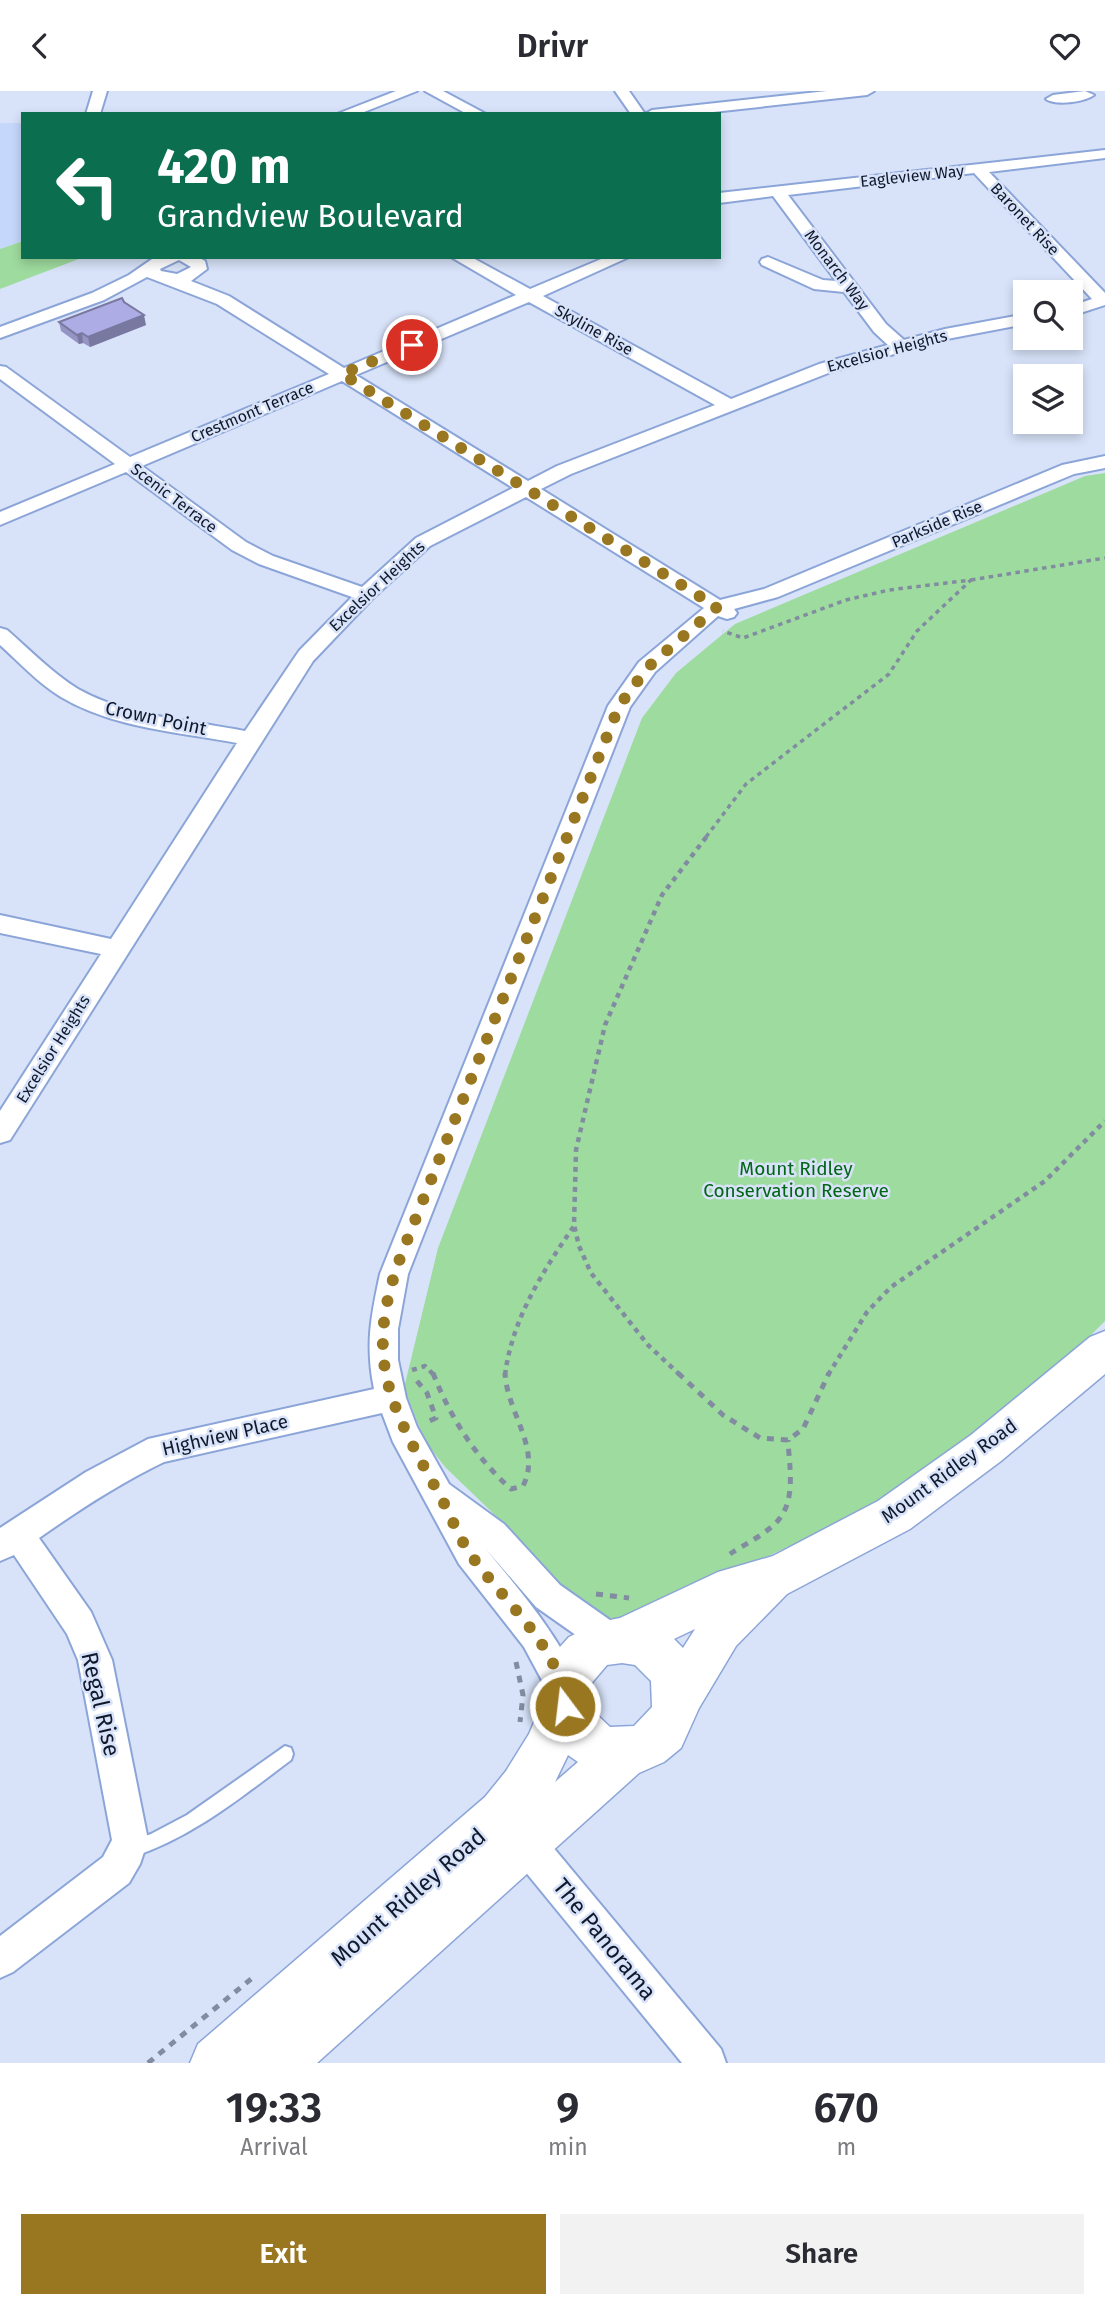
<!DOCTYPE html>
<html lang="en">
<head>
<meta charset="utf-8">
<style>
  body { margin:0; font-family:"Fira Sans",sans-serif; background:#f2f2f3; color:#2b2b33; height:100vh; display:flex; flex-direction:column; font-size:26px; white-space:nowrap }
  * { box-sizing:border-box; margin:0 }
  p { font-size:23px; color:#7c7c81 }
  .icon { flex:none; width:38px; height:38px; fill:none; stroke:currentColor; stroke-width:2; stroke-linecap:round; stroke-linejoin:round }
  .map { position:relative; height:1972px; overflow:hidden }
  .panel { display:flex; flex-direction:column; background:#fff; flex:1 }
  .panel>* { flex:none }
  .guide { position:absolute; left:21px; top:21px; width:700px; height:147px; border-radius:0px; box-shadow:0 4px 10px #0003; background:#0b6e4f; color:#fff; overflow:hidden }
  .buttons { position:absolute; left:1013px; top:189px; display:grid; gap:14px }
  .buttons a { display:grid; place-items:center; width:70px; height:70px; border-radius:0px; background:#fff; box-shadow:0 4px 10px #0003; font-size:35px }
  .pin { position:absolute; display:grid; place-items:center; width:60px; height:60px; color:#fff; margin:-30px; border:4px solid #fff; border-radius:50%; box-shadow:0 2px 7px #0007 }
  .me { position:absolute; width:77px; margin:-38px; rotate:345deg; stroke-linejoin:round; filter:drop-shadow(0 0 5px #0008) }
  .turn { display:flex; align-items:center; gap:24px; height:147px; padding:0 21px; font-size:32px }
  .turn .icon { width:91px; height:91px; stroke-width:2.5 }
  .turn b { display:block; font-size:49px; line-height:60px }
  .eta { display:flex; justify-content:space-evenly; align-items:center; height:119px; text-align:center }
  .eta b { font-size:42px; font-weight:600; line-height:49px }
  .primary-button { display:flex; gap:14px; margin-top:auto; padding:14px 21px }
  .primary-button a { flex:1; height:80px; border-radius:0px; background:#997620; color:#fff; font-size:28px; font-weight:600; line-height:80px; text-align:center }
  .primary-button a+a { background:#f2f2f3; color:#2b2b33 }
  header { display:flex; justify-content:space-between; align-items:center; height:91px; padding:0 21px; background:#fff; font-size:32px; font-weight:600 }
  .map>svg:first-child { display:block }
  .built { fill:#c6d7fc }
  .green { fill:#9edb9e }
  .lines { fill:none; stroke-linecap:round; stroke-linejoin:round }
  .lane-casing { stroke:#8ca5d8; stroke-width:4 }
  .street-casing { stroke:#8ca5d8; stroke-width:4 }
  .secondary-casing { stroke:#8ca5d8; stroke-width:3 }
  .path-far2 { stroke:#818ca0; stroke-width:3.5; stroke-dasharray:4.5 4.5; stroke-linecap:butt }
  .path-far1 { stroke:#818ca0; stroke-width:4.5; stroke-dasharray:5 5; stroke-linecap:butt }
  .path { stroke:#818ca0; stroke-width:5; stroke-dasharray:7 7; stroke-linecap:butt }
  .lane { fill:#fff; fill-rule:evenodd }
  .street { fill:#fff; fill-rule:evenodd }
  .secondary { fill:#fff; fill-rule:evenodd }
  .wall { fill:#9594c4 }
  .shaded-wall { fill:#7978a0 }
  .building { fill:#adace4; stroke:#7978a0; stroke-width:2 }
  .route { stroke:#997620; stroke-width:12; stroke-dasharray:0 21.6 }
  .labels { text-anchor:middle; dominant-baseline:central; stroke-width:5; stroke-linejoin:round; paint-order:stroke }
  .far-street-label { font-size:16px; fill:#10192c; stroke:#d8e3f9 }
  .street-label { font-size:19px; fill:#10192c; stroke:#d8e3f9 }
  .park-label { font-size:19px; fill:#036516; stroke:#d8e3f9 }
  .near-street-label { font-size:23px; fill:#10192c; stroke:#d8e3f9 }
</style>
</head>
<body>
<header><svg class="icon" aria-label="back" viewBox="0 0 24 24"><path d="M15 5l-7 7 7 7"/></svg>Drivr<svg class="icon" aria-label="heart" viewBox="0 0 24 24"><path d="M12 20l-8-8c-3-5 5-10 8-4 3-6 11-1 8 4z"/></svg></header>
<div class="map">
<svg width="1105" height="1972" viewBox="0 0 1105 1972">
  <rect width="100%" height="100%" fill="#d8e3f9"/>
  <!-- built -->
  <path class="built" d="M0,32H23V150L0,158Z"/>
  <!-- green -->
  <g class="green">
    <path d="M23,150V166H84L0,198V158Z"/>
    <path d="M1105,382V1230L1072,1263L922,1384L852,1426L640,1525L616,1528L605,1526L554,1491L498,1427L445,1376L431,1358L421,1340L404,1297L438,1157L642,627L676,582L735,533L1085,385Z"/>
  </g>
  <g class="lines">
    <defs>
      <path id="lane" d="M285,1655L291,1657L293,1663L291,1669C240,1707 193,1746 132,1766L126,1764L124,1758L126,1752L151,1743L187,1724Z"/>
      <g id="street">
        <path d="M93,0H107L100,23H86Z"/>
        <path d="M396,0H417L359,23H337Z"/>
        <path d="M425,0H443L486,23H467Z"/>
        <path d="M615,0H629L645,23L652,19L827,0H874L867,4L695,23H631Z"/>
        <path d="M1085,0L1094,4C1085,11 1056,15 1046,8L1053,4Z"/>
        <path d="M1105,59V67L989,81L1105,202V214L1071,225V215L1092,208L974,82L788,104L886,233L904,249L945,238L1026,223V233L947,248L831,281L571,383L541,398L720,509L764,498L1062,374L1105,365V377L1074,383L778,506L734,518L737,522L734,526L727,528L718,525L655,581L630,616L408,1183L398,1238V1269L406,1307L417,1336L449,1393L504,1433L560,1494L624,1539L629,1550L624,1561L612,1566L600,1561L536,1516L485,1457C521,1501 558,1543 581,1596L576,1608L564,1612L552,1608L524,1556L459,1473L393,1351L382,1322L164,1371C120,1392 79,1419 39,1447L91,1521L112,1569L148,1749L140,1773L129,1792L13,1881L0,1887V1845L103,1766L112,1749L78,1569L67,1543L14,1464L0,1470V1437L86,1381L148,1348L374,1298C365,1254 371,1225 380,1183L608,615L639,571L704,517L526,406L430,455L372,508L313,570L10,1049L0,1052V1020L101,863L0,842V824L111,848L237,652C179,641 113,637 61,606C38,592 20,572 0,554V537L7,539C30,559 52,582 78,598C128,626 190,629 245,640L299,560L352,506L259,473L232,459L126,381L0,434V421L115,373L0,288V275L6,276L130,366L329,283L217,213L147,186L104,209L0,247V236L92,202L129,184L155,166H198L205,170L207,178L191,190L229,205L344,277L516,204L451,166H471L530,198L606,166H629L543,205L731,308L819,273L888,254L874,241L844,201L814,198L762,174L760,171L762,168L768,166L823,189L836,190L773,105L719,112V102ZM179,169L191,176L177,183L161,180L160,178ZM529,211L715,314L557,375L528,390L356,284ZM342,290L513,397L416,447L362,496L273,465L246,451L142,375Z"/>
        <path d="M519,1726L532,1731L721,1958L726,1972H682L506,1757L501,1744L506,1731Z"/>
      </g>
      <path id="secondary" d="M1105,1240V1283L1001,1370L910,1438L787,1503L736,1555L699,1617L681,1657L664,1671L639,1682L317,1972H190L198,1953L485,1706L506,1680L529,1643L542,1613L546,1584L558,1558L569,1546L600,1531L620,1527L718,1481L773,1465L878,1410L971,1344L1090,1246ZM695,1538L683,1557L674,1548ZM622,1572L635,1574L651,1590L652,1616L634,1635L610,1636L591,1618L590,1594L607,1574ZM568,1664L578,1671L555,1691Z"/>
    </defs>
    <!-- lane casing -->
    <use href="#lane" class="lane-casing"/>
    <!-- street casing -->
    <use href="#street" class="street-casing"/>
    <!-- secondary casing -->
    <use href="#secondary" class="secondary-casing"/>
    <!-- path-far2 -->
    <g class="path-far2">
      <path d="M971,489L1105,467"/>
      <path d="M706,746L746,693L889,583L917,540L971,489L889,499L846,509L743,547L723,540"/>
    </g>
    <!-- path-far1 -->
    <g class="path-far1">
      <path d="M412,1279L425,1275L434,1284"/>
      <path d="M505,1284C512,1228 543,1180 574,1135"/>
      <path d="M680,1284L648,1254L591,1182L579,1155L574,1134L576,1059L605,934L662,804L707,745"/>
      <path d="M828,1284L867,1221L891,1196L1045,1090L1105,1030"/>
    </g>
    <!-- path -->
    <g class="path">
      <path d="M433,1282C450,1326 476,1367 511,1398L523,1395C542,1358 507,1322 505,1282"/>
      <path d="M678,1282L723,1324L760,1347L788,1349L803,1338L829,1282"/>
      <path d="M417,1290L427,1302L436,1327L425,1332"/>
      <path d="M730,1463C745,1453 770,1441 780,1427C796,1406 789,1373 788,1349"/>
      <path d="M596,1503L629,1507"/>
      <path d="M516,1571L523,1604L520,1631"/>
      <path d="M148,1972L256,1884"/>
    </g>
    <!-- lane -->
    <use href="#lane" class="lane"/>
    <!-- street -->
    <use href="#street" class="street"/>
    <!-- secondary -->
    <use href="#secondary" class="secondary"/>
  </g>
  <!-- wall -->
  <path class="wall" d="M124,211L146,234L90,256L83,252L79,253L61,240L59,231Z"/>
  <!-- shaded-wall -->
  <g class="shaded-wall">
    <path d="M144,224L146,234L90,256L88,246Z"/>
    <path d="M82,242L83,252L79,253L77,244Z"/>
  </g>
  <!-- building -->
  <path class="building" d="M122,207L124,211L144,224L88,246L82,242L77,244L59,231Z"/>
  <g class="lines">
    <!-- route -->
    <path class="route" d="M412,254L342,283L717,516L648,576L619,615L404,1157C362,1264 387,1309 439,1403C450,1422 458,1446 471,1464C502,1509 562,1557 565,1615"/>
  </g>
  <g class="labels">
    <!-- far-street labels -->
    <g class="far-street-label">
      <text transform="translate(912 85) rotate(-6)">Eagleview Way</text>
      <text transform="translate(1025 128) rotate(47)">Baronet Rise</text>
      <text transform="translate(837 179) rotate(53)">Monarch Way</text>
      <text transform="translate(594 239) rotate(29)">Skyline Rise</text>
      <text transform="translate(887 260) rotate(-15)">Excelsior Heights</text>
      <text transform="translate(252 321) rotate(-23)">Crestmont Terrace</text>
      <text transform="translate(174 407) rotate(37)">Scenic Terrace</text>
      <text transform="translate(937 433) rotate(-23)">Parkside Rise</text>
      <text transform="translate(377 495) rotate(-43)">Excelsior Heights</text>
      <text transform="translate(53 958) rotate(-58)">Excelsior Heights</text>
    </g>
    <!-- street labels -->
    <g class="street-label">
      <text transform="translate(156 627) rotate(12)">Crown Point</text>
      <text transform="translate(225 1344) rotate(-13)">Highview Place</text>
      <text transform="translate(949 1380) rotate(-36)">Mount Ridley Road</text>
    </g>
    <!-- park labels -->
    <g class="park-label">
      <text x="796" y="1077">Mount Ridley<tspan x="796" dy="22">Conservation Reserve</tspan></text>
    </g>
    <!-- near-street labels -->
    <g class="near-street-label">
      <text transform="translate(101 1613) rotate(77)">Regal Rise</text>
      <text transform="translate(408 1806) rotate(-41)">Mount Ridley Road</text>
      <text transform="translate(605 1848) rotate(51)">The Panorama</text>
    </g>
  </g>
</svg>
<div class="buttons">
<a><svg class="icon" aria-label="search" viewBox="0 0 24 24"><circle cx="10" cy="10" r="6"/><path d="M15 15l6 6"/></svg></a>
<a><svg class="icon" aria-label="layers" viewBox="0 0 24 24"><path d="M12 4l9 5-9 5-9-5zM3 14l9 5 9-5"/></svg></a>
</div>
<div class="pin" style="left:412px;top:254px;background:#d93025"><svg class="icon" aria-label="arrive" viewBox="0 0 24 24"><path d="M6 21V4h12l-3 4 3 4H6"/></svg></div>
<svg class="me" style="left:565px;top:1615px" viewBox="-20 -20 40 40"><circle r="17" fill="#997620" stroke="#fff" stroke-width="3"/><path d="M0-11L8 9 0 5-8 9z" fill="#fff"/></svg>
<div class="guide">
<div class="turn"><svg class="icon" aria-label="left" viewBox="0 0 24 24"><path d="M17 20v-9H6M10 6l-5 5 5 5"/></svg><div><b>420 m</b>Grandview Boulevard</div></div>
</div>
</div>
<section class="panel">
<div class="eta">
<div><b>19:33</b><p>Arrival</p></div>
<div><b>9</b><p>min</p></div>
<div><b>670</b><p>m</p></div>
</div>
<div class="primary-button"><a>Exit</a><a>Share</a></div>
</section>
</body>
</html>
